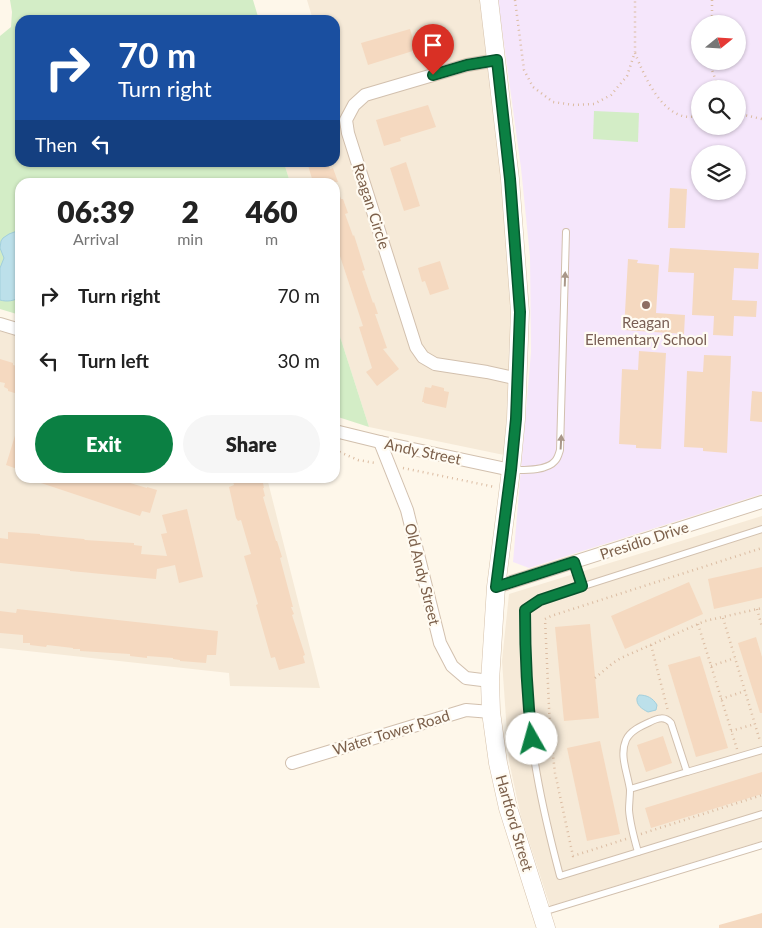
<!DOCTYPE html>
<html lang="en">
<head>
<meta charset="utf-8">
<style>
  body { margin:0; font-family:Lato,sans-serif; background:#f6f6f6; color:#222; height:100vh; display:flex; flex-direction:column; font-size:19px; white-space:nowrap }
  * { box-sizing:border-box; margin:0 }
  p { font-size:16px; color:#767676 }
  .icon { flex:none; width:28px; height:28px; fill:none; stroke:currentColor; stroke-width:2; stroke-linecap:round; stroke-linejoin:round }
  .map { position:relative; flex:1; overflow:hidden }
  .details { position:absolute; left:15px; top:178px; width:325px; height:305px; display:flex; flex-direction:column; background:#fff; border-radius:15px; box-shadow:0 1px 4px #0004 }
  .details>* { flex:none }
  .top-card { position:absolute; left:15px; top:15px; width:325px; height:152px; border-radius:15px; box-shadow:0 1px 4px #0004; background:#1a4fa0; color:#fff; overflow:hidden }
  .needle { width:32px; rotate:72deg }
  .fabs { position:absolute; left:691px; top:15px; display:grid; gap:10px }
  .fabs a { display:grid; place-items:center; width:55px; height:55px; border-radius:50%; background:#fff; box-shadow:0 1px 4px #0004; font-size:25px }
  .pin { position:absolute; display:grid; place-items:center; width:42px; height:42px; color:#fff; margin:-51px -21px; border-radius:50% 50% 50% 0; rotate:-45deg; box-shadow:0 0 5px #0007 }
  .pin .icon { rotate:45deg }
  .me { position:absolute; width:55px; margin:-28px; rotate:353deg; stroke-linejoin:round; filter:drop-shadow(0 0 4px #0008) }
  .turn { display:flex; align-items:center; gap:18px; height:105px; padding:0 20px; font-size:22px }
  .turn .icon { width:65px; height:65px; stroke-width:2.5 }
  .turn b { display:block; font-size:35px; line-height:42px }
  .then { display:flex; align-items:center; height:48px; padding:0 20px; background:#0003; gap:10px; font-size:19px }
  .eta { display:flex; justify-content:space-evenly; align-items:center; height:85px; text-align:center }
  .eta b { font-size:30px; font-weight:800; line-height:35px }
  .button { display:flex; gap:10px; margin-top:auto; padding:10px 20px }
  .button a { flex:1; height:58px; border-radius:30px; background:#0b8043; color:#fff; font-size:20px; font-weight:800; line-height:58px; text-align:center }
  .button a+a { background:#f6f6f6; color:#222 }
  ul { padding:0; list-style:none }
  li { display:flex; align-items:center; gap:15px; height:65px; padding:0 20px }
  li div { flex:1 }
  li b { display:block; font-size:19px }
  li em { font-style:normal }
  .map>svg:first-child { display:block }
  .residential { fill:#f6ead8 }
  .education { fill:#f5e6fb; fill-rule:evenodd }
  .green { fill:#d3edc6 }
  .water { fill:#bce0ea; stroke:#a2cfdc }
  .building { fill:#f5d9c0 }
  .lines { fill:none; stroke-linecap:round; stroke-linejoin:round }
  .lane-casing { stroke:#d2c0ae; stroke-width:8 }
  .street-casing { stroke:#d2c0ae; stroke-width:14 }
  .secondary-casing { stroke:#d5c1ab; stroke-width:19 }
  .path { stroke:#dbbca2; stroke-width:2.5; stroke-dasharray:1 4; stroke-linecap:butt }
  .lane { stroke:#fff; stroke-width:6 }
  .street { stroke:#fff; stroke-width:12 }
  .secondary { stroke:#fff; stroke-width:18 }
  .oneway { fill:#a99789 }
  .route-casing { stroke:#07532c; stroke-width:12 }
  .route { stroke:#0b8043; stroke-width:9 }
  .education-dot { fill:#8d6e63; stroke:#fffbf2; stroke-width:2 }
  .labels { text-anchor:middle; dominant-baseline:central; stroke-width:4.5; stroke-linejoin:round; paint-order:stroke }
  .street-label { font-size:15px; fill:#7b5f4a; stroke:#fffbf2 }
  .education-label { font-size:15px; fill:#785e54; stroke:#fffbf2 }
</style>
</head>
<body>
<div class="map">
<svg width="762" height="928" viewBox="0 0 762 928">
  <rect width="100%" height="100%" fill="#fef7ea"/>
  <!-- residential -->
  <g class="residential">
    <path d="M307,0H480L506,199L512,338L509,391L504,455L369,427L335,321V182H290L284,163L335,162V20H313Z"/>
    <path d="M0,331L20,337V478H267L320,688L230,686L229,673L0,648Z"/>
    <path d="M762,516V841L550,906L521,817L509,761L502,661L509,594Z"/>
  </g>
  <!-- education -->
  <path class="education" d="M498,0H762V494L529,568L513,562L531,352L530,257L521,168ZM700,24H738V61H700ZM700,89H738V126H700ZM700,154H738V191H700Z"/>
  <!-- green -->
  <g class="green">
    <path d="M10,0H253L259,20H20V162L284,163L290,182H20V315L0,309V36L11,27L12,12Z"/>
    <path d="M594,111L639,113L638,142L593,139Z"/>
    <path d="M335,321L369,427L335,416Z"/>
  </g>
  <!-- water -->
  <g class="water">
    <path d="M17,231H20V297C14,301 7,302 0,300V268L4,258L0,248L1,241L3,238L9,234Z"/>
    <path d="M639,695C647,695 653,698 657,705L656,710L648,712C642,709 636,705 637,698Z"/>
  </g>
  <!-- building -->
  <g class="building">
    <path d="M410,29L416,50L368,65L361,43Z"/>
    <path d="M428,105L436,127L400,138L401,141L384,146L376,120Z"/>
    <path d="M307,162H328L330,169L333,168L338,182H313Z"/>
    <path d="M406,162L420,206L404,211L390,168Z"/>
    <path d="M335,188H337L341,199H343L348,213L345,214L353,236L354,235L365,270L362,271L373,303L374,302L378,314H375L387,348L383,349L399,369L377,386L366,372L372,368L359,327L363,326L339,253L335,255Z"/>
    <path d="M670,188L687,189L685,228H668Z"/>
    <path d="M670,248L759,253L758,269L734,268L732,300L757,301L756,317L734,316L733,336L713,335L714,316L692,315L694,273L668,272Z"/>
    <path d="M628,259L638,260L637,263L659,265L656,313L685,315L684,334L624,330Z"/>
    <path d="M440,261L449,289L430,295L425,281L422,282L418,268Z"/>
    <path d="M639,351L666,353L661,449L636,448V445L619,444L622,369L638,370Z"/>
    <path d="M704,355L731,356L727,453L703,451V448L684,447L687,371L703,372Z"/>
    <path d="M0,359L13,363V365L20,367V393H18V394L8,391V389L4,387L5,383L0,382Z"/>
    <path d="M432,385L444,388V391L449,392L446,408L424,403V402H422L425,387L431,388Z"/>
    <path d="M752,391L762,392V422L750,421Z"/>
    <path d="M17,429H20V470L6,465Z"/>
    <path d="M32,478H113L147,488V487L157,490L150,513L142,511L140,516L32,480Z"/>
    <path d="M232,478H262L264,488H263L265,496L263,497L276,541H277L282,557L280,558L293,607H291L294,614L292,615L305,655L303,656L305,663L279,670L275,657L271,658L256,605L258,604L244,556L251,554L241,520L238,521L236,518L229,487L234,485Z"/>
    <path d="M187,509L203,577L179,583L175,565L157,569L156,579L91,573H92L70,571V570L0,563V538L8,539V532L40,534V535L84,539L85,540L134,543V545L142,546L141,554L167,556L161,534L167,533L162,515Z"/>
    <path d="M762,567V598L714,609L708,579Z"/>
    <path d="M689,582L703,614L625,649L611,616Z"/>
    <path d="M17,609L218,631L216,655H207L206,663L180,661V660L173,659V658L147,656V658L130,656V654L80,651V649H73V648L47,645L46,647L30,645V643H23V635L0,633V611L16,613Z"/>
    <path d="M590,624L599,718L564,721L555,627Z"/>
    <path d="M756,637L762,657V713H760L738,643Z"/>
    <path d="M700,656L728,748L696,757L668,665Z"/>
    <path d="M663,736L672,763L646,772L637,745Z"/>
    <path d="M600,741L620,834L587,841L567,748Z"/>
    <path d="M762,772V794L651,828L645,808Z"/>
    <path d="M762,913V928H719V925Z"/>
  </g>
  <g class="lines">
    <defs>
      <g id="lane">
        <path d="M513,470C524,470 547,471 555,461C558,458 559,453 560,450L566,232"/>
        <path d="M762,529L540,600L525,610C525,665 527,720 537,775C543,809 551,842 560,876L762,814"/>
        <path d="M574,562L582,586"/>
        <path d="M687,772L762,750"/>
        <path d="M630,789L687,772L671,723C665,716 658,718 650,722C641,726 630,731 626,740C619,756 628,774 630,790C630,797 629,803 629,810C630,824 634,838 638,852"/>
        <path d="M543,912L762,845"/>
      </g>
      <g id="street">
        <path d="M497,60L467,65L365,95L354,105L346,120L348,133L416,347L423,357L435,364L487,372L518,379"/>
        <path d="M0,324L20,330"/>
        <path d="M335,431L380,442L511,470"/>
        <path d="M380,442L407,510L440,643L452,666L466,678L490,681"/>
        <path d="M496,587L762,502"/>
        <path d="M292,763L466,710L491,712"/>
      </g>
      <path id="secondary" d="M489,0L510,179L520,312L516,419L511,470L496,587L490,681L491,712L498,763L508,808L546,928"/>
    </defs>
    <!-- lane casing -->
    <use href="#lane" class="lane-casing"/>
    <!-- street casing -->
    <use href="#street" class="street-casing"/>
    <!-- secondary casing -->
    <use href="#secondary" class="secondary-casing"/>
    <!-- path -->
    <g class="path">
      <path d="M515,0L524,70L533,87L553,102L574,105L594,104L611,95L627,76L635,52V0"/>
      <path d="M712,0V24"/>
      <path d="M635,53C645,78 666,127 700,115"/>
      <path d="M712,61V70L719,89"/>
      <path d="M738,110L744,115L762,119"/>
      <path d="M335,450L358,460L375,463"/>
      <path d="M403,468L495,487"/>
      <path d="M757,609L762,627"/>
      <path d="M723,618L760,741"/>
      <path d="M698,624L737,749"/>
      <path d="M651,645L668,711"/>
      <path d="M711,666L735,658"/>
      <path d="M595,678L613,663L621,658L705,621L762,608"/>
      <path d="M721,699L745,691"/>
      <path d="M731,731L755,724"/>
      <path d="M641,834L762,795"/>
      <path d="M626,839L573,856L555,773L550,729L545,619L551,616L762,548"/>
    </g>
    <!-- lane -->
    <use href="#lane" class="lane"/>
    <!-- street -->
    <use href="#street" class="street"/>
    <!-- secondary -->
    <use href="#secondary" class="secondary"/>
  </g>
  <!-- one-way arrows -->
  <defs><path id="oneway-solid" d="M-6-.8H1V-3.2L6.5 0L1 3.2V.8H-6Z" transform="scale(1.25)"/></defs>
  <g class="oneway">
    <use href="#oneway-solid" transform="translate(565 279) rotate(-88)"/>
    <use href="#oneway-solid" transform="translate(561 442) rotate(-87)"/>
  </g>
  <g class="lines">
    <defs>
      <path id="route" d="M433,75L467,65L497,60L510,179L520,312L516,419L511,470L496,587L574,562L582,586L540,600L525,610C525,653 527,696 532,739"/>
    </defs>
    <!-- route casing -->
    <use href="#route" class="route-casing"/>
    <!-- route -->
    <use href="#route" class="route"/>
  </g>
  <!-- markers -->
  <circle class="education-dot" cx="646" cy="305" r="5"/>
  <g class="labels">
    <!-- street labels -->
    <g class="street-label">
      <text transform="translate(372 206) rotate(72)">Reagan Circle</text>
      <text transform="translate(423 451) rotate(12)">Andy Street</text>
      <text transform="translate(644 540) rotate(-18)">Presidio Drive</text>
      <text transform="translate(423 574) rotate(76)">Old Andy Street</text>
      <text transform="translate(391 732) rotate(-17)">Water Tower Road</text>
      <text transform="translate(515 823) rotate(74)">Hartford Street</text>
    </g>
    <!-- education labels -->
    <g class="education-label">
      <text x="646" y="322">Reagan<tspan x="646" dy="17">Elementary School</tspan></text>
    </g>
  </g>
</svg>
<div class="fabs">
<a><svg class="needle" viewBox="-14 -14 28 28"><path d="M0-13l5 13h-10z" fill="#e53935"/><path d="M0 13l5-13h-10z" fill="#767676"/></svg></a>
<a><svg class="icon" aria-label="search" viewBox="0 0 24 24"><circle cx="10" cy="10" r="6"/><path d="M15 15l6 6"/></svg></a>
<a><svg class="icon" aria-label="layers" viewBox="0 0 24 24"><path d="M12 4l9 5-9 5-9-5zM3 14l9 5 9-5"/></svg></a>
</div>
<div class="pin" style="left:433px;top:75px;background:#d93025"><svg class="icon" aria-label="arrive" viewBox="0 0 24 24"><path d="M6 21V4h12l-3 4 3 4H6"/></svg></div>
<svg class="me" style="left:532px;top:739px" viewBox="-20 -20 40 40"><circle r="19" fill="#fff"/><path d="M0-13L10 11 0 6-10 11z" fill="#0b8043"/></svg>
<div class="top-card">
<div class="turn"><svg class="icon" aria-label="right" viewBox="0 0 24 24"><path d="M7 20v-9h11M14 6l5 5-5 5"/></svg><div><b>70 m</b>Turn right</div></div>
<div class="then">Then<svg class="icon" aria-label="left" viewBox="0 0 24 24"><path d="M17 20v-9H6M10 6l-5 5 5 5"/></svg></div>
</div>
<section class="details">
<div class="eta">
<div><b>06:39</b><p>Arrival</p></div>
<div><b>2</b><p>min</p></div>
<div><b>460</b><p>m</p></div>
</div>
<ul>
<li><svg class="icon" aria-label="right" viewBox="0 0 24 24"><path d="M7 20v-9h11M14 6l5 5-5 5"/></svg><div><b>Turn right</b></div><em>70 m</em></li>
<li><svg class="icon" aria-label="left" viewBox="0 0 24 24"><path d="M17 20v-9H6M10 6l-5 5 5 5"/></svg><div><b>Turn left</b></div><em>30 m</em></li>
</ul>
<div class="button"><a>Exit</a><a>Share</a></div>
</section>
</div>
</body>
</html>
